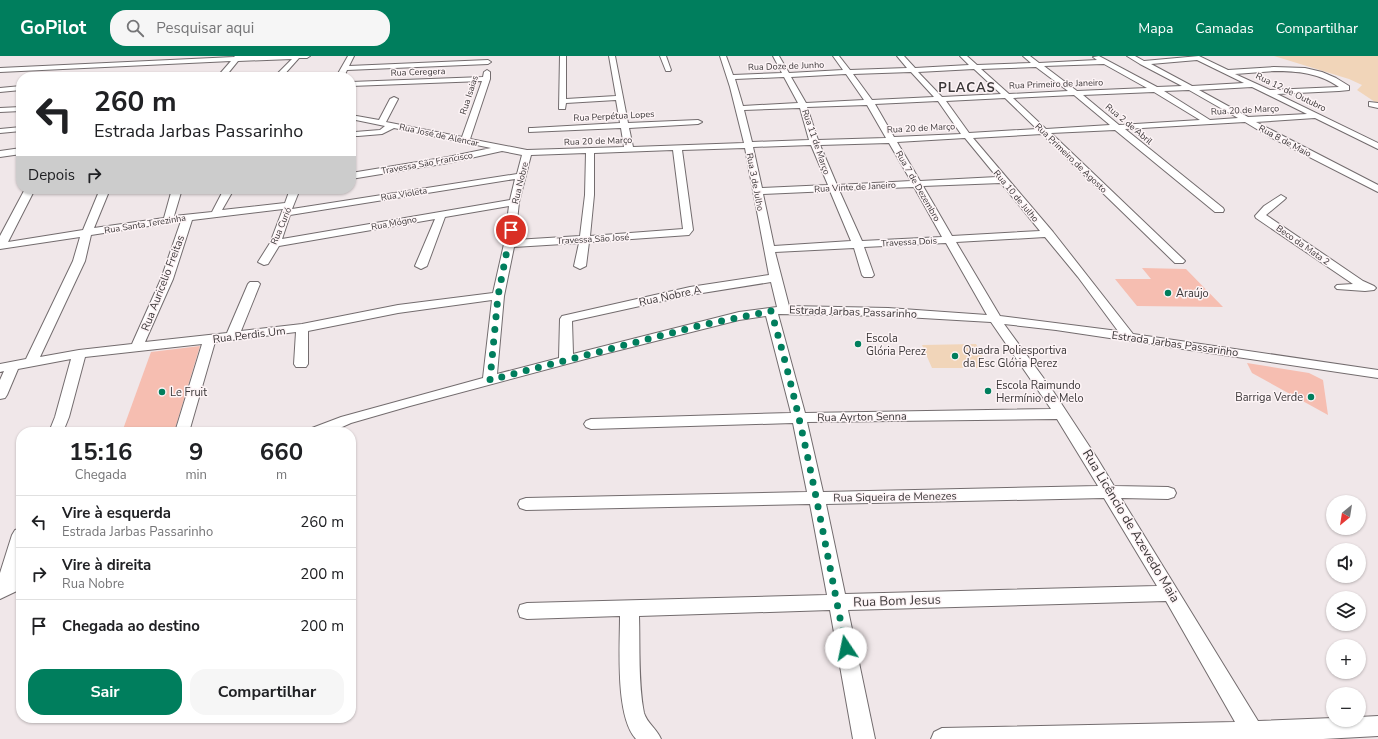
<!DOCTYPE html>
<html lang="pt">
<head>
<meta charset="utf-8">
<style>
  body { margin:0; font-family:"Nunito Sans",sans-serif; background:#f6f6f6; color:#202124; height:100vh; display:flex; flex-direction:column; font-size:15px; white-space:nowrap }
  * { box-sizing:border-box; margin:0 }
  p { font-size:13px; color:#757577 }
  .icon { flex:none; width:22px; height:22px; fill:none; stroke:currentColor; stroke-width:2; stroke-linecap:round; stroke-linejoin:round }
  .map { position:relative; flex:1; overflow:hidden }
  .sheet { position:absolute; left:16px; top:371px; width:340px; height:296px; display:flex; flex-direction:column; background:#fff; border-radius:16px; box-shadow:0 1px 3px #0004 }
  .sheet>* { flex:none }
  .top-card { position:absolute; left:16px; top:16px; width:340px; height:122px; border-radius:16px; box-shadow:0 1px 3px #0004; background:#fff; color:#202124; overflow:hidden }
  .needle { width:26px; rotate:210deg }
  .fabs { position:absolute; left:1326px; top:439px; display:grid; gap:8px }
  .fabs a { display:grid; place-items:center; width:40px; height:40px; border-radius:50%; background:#fff; box-shadow:0 1px 3px #0004; font-size:20px }
  .pin { position:absolute; display:grid; place-items:center; width:34px; height:34px; color:#fff; margin:-17px; border:2px solid #fff; border-radius:50%; box-shadow:0 1px 4px #0007 }
  .me { position:absolute; width:44px; margin:-22px; rotate:349deg; stroke-linejoin:round; filter:drop-shadow(0 0 3px #0008) }
  .turn { display:flex; align-items:center; gap:14px; height:84px; padding:0 12px; font-size:18px }
  .turn .icon { width:52px; height:52px; stroke-width:2.5 }
  .turn b { display:block; font-size:28px; line-height:34px }
  .then { display:flex; align-items:center; height:38px; padding:0 12px; background:#0003; gap:8px; font-size:15px }
  .eta { display:flex; justify-content:space-evenly; align-items:center; height:68px; text-align:center }
  .eta b { font-size:24px; font-weight:700; line-height:28px }
  .primary-button { display:flex; gap:8px; margin-top:auto; padding:8px 12px }
  .primary-button a { flex:1; height:46px; border-radius:16px; background:#007e5d; color:#fff; font-size:16px; font-weight:700; line-height:46px; text-align:center }
  .primary-button a+a { background:#f6f6f6; color:#202124 }
  ul { padding:0; list-style:none }
  li { display:flex; align-items:center; gap:12px; height:52px; padding:0 12px; border-top:1px solid #e0e0e0 }
  li div { flex:1 }
  li b { display:block; font-size:15px }
  li em { font-style:normal }
  header { display:flex; align-items:center; gap:24px; box-sizing:border-box; height:56px; padding:0 20px; background:#007e5d; color:#fff }
  header strong { font-size:19px }
  nav { display:flex; gap:22px; margin-inline-start:auto; font-size:14px }
  .search { width:280px; height:36px; background:#f6f6f6; display:flex; align-items:center; gap:10px; box-sizing:border-box; padding:0 14px; border-radius:16px; color:#757577; font-size:15px }
  .map>svg:first-child { display:block }
  .green { fill:#f1d5b9 }
  .building { fill:#f6beb1 }
  .lines { fill:none; stroke-linecap:round; stroke-linejoin:round }
  .minor-casing { stroke:#736c6e; stroke-width:2 }
  .minor { fill:#fff; fill-rule:evenodd }
  .route { stroke:#007e5d; stroke-width:7; stroke-dasharray:0 12.6 }
  .poi-dot { fill:#007e5d; stroke:#fdf4f6; stroke-width:1.5 }
  .labels { text-anchor:middle; dominant-baseline:central; stroke-width:3; stroke-linejoin:round; paint-order:stroke }
  .far-street-label { font-size:9px; fill:#3b3738; stroke:#fdf4f6 }
  .street-label { font-size:11px; fill:#3b3738; stroke:#fdf4f6 }
  .poi-label { font-size:11px; fill:#3b3738; stroke:#fdf4f6; text-anchor:start }
  .far-district-label { font-size:13px; font-weight:bold; letter-spacing:1px; fill:#3b3738; stroke:#fdf4f6 }
  .near-street-label { font-size:13px; fill:#3b3738; stroke:#fdf4f6 }
</style>
</head>
<body>
<header>
<strong>GoPilot</strong>
<div class="search"><svg class="icon" aria-label="search" viewBox="0 0 24 24"><circle cx="10" cy="10" r="6"/><path d="M15 15l6 6"/></svg>Pesquisar aqui</div>
<nav><a>Mapa</a><a>Camadas</a><a>Compartilhar</a></nav>
</header>
<div class="map">
<svg width="1378" height="683" viewBox="0 0 1378 683">
  <rect width="100%" height="100%" fill="#f0e7e9"/>
  <!-- green -->
  <g class="green">
    <path d="M1274,0H1378V48L1357,34L1362,29L1349,23Z"/>
    <path d="M976,288L989,312H932L922,289Z"/>
  </g>
  <!-- building -->
  <g class="building">
    <path d="M1142,212L1186,213L1223,251L1137,250L1115,223H1151Z"/>
    <path d="M200,290L174,376H122L151,296Z"/>
    <path d="M1247,307L1309,317L1323,324L1328,359L1252,317Z"/>
  </g>
  <g class="lines">
    <defs>
      <g id="minor">
        <path d="M235,0H310L307,2H299L282,21H274L292,3L238,5L225,21H217L231,5L0,16V12L234,1Z"/>
        <path d="M348,0H354L349,10L488,4L491,6L488,8L347,14L344,21H336Z"/>
        <path d="M560,0H566V43L616,40L609,0H615L628,67L698,64L702,66L698,68L629,72L633,91L744,87L730,31L720,0H726L733,19L782,17L773,0H779L789,17L843,14L833,0H839L850,14L907,12L897,0H904L915,12L969,9L960,0H967L977,9L1031,7L1023,0H1030L1039,7L1097,4L1093,1L1099,0L1157,31L1182,30L1140,8L1127,0H1135L1144,5L1199,0L1228,14L1274,11L1305,12L1322,16L1336,22L1349,30V34L1339,35L1277,38L1378,87V93L1315,62L1256,66L1378,129V136L1270,81L1245,66L1125,73L1223,152L1224,154L1223,156H1215L1115,74L1051,77L1183,203L1185,205L1183,207H1175L1042,78L973,82L1053,176L1133,278L1378,314V322L1056,274L1004,268L1053,335L1097,402L1114,430L1168,431L1174,433L1176,437L1174,441L1168,443L1121,442L1258,665L1333,662V664H1359V661L1378,660V680L1323,683H931L934,676L942,672L1235,666L1166,545L848,554L875,683H853L830,554L639,560C640,590 638,628 644,657C647,667 657,673 661,683H636C615,660 620,591 620,560L527,563L520,561L518,555L520,549L527,547L827,539L810,448L526,454L520,452L518,448L520,444L526,442L807,436L793,367L591,373L586,371L584,368L586,365L591,363L791,357L766,260L739,264L604,298L410,350L351,367L331,376H310L312,372L341,361L483,322L492,244L398,257L308,275V308L306,311H296L294,308L296,276L215,286L189,376H175L202,288L85,301L69,361L63,376H49L55,361L71,303L18,313L7,339L5,342L0,343V324L4,315L0,316V308L26,303L73,205L80,181L0,193V180L25,133H35L8,186L83,174L100,133H110L94,172L164,162L172,133H182L174,160L212,156L224,133H234L222,154L285,147L290,133H300L292,153L517,118L522,99L502,95L448,107L351,123V117L448,101L491,92L394,72L382,78L358,80H355L354,78L355,76L380,74L385,70L351,63V59L379,64L390,43L394,41L398,43L386,66L462,81L482,25L351,30V26L483,21L484,16L487,14L490,16V23L470,83L527,94L624,91L621,72L529,76V72H532L620,67L616,44L566,47L565,53H559ZM1197,4L1244,27L1192,30L1151,8ZM1104,8L1147,32L1077,35L1044,10ZM1036,11L1068,35L1009,38L981,13ZM974,13L1001,38L942,41L918,16ZM1274,15C1298,15 1319,17 1339,31L1270,34L1235,18ZM911,16L934,41L872,44L853,18ZM846,18L864,44L806,47L791,21ZM784,21L798,47L743,50L735,23ZM1252,31L1307,58L1248,61L1199,34ZM1189,34L1238,62L1210,64L1164,35ZM1154,36L1200,64L1119,69L1083,39ZM1074,39L1110,69L1046,73L1013,42ZM1005,42L1037,73L969,77L946,45ZM938,45L961,78L894,81L875,48ZM867,49L886,82L818,84L807,51ZM800,52L809,84L752,86L744,54ZM965,82L997,121L920,125L897,86ZM889,87L911,125L837,129L820,89ZM811,89L828,129L762,132L753,91ZM745,92L769,219L690,231L562,260L560,263L559,302L497,318L504,240L514,191L579,187L574,210L580,213L586,210L589,186L689,179L693,174L682,94ZM673,94L683,173L590,180L594,139V97ZM586,97L585,139L580,180L515,184L519,146L531,99ZM515,123L510,144L282,183L290,159ZM1001,127L1040,175L952,180L923,130ZM914,131L942,181L862,185L839,134ZM830,135L851,185L774,190L763,138ZM509,150L504,188L493,237L398,249L302,268L241,275L260,228L258,226H250L248,228L227,277L145,286L173,223L192,164L283,153L270,187L258,206L264,209L268,208L279,190L435,163L415,210L421,213L427,210L445,161ZM181,165L161,223L132,288L79,294L40,301L85,205L91,179ZM1045,181L1078,221L1118,275L1000,260L956,186ZM946,187L987,259L888,252L789,250L775,196L854,192L862,219L864,221H872L874,219L864,191ZM771,226L777,251L739,256L573,298L572,265L690,239ZM778,258L888,260L991,266L1051,353L805,357ZM1057,363L1098,430L823,436L807,366ZM1104,442L1157,530L845,538L826,448Z"/>
        <path d="M660,0H666L671,14L670,15H666Z"/>
        <path d="M21,30V34L0,36V32Z"/>
        <path d="M1369,46L1378,47V52L1369,50Z"/>
        <path d="M21,51V55L0,56V52Z"/>
        <path d="M21,71V75L0,77V73Z"/>
        <path d="M21,92V98L0,101V95Z"/>
        <path d="M1281,139L1286,142L1284,144L1266,159L1363,225L1374,230L1376,232L1374,234L1365,235L1337,233L1335,231L1337,229L1353,228L1256,162L1255,160L1264,150Z"/>
        <path d="M21,472V507L18,518L21,517V533L0,543V517L12,479L15,474Z"/>
      </g>
    </defs>
    <!-- minor casing -->
    <use href="#minor" class="minor-casing"/>
    <!-- minor -->
    <use href="#minor" class="minor"/>
  </g>
  <g class="lines">
    <!-- route -->
    <path class="route" d="M511,174L498,240L490,324L702,269L771,255C804,366 823,479 846,592"/>
  </g>
  <!-- markers -->
  <g class="poi-dot">
    <circle cx="1168" cy="237" r="4"/>
    <circle cx="858" cy="288" r="4"/>
    <circle cx="955" cy="300" r="4"/>
    <circle cx="988" cy="335" r="4"/>
    <circle cx="162" cy="336" r="4"/>
    <circle cx="1311" cy="341" r="4"/>
  </g>
  <g class="labels">
    <!-- far-street labels -->
    <g class="far-street-label">
      <text transform="translate(786 10) rotate(-2)">Rua Doze de Junho</text>
      <text transform="translate(418 16) rotate(-2)">Rua Ceregera</text>
      <text transform="translate(1056 28) rotate(-2)">Rua Primeiro de Janeiro</text>
      <text transform="translate(1291 36) rotate(26)">Rua 12 de Outubro</text>
      <text transform="translate(469 39) rotate(-72)">Rua Isaias</text>
      <text transform="translate(1245 54) rotate(-3)">Rua 20 de Março</text>
      <text transform="translate(614 60) rotate(-3)">Rua Perpétua Lopes</text>
      <text transform="translate(1129 68) rotate(40)">Rua 2 de Abril</text>
      <text transform="translate(921 72) rotate(-3)">Rua 20 de Março</text>
      <text transform="translate(439 79) rotate(12)">Rua José de Alencar</text>
      <text transform="translate(598 85) rotate(-2)">Rua 20 de Março</text>
      <text transform="translate(1285 85) rotate(28)">Rua 8 de Maio</text>
      <text transform="translate(816 86) rotate(71)">Rua 11 de Março</text>
      <text transform="translate(1071 102) rotate(44)">Rua Primeiro de Agosto</text>
      <text transform="translate(427 107) rotate(-10)">Travessa São Francisco</text>
      <text transform="translate(755 126) rotate(79)">Rua 3 de Julho</text>
      <text transform="translate(520 127) rotate(-76)">Rua Nobre</text>
      <text transform="translate(918 130) rotate(60)">Rua 7 de Dezembro</text>
      <text transform="translate(855 131) rotate(-3)">Rua Vinte de Janeiro</text>
      <text transform="translate(404 138) rotate(-9)">Rua Violeta</text>
      <text transform="translate(1016 140) rotate(50)">Rua 10 de Julho</text>
      <text transform="translate(394 167) rotate(-10)">Rua Mógno</text>
      <text transform="translate(145 168) rotate(-9)">Rua Santa Terezinha</text>
      <text transform="translate(281 170) rotate(-67)">Rua Curió</text>
      <text transform="translate(593 183) rotate(-3)">Travessa São José</text>
      <text transform="translate(909 186) rotate(-3)">Travessa Dois</text>
      <text transform="translate(1303 189) rotate(35)">Beco da Mata 2</text>
    </g>
    <!-- street labels -->
    <g class="street-label">
      <text transform="translate(163 227) rotate(-69)">Rua Auricelio Freitas</text>
      <text transform="translate(670 240) rotate(-12)">Rua Nobre A</text>
      <text transform="translate(853 256) rotate(2)">Estrada Jarbas Passarinho</text>
      <text transform="translate(249 279) rotate(-7)">Rua Perdis Um</text>
      <text transform="translate(1175 288) rotate(8)">Estrada Jarbas Passarinho</text>
      <text transform="translate(862 361) rotate(-1)">Rua Ayrton Senna</text>
      <text transform="translate(895 441) rotate(-1)">Rua Siqueira de Menezes</text>
    </g>
    <!-- poi labels -->
    <g class="poi-label">
      <text x="1176" y="237">Araújo</text>
      <text x="866" y="282">Escola<tspan x="866" dy="13">Glória Perez</tspan></text>
      <text x="963" y="294">Quadra Poliesportiva<tspan x="963" dy="13">da Esc Glória Perez</tspan></text>
      <text x="996" y="329">Escola Raimundo<tspan x="996" dy="13">Hermínio de Melo</tspan></text>
      <text x="170" y="336">Le Fruit</text>
      <text x="1303" y="341" text-anchor="end">Barriga Verde</text>
    </g>
    <!-- far-district labels -->
    <g class="far-district-label">
      <text x="967" y="32">PLACAS</text>
    </g>
    <!-- near-street labels -->
    <g class="near-street-label">
      <text transform="translate(1131 470) rotate(59)">Rua Licêncio de Azevedo Maia</text>
      <text transform="translate(897 545) rotate(-2)">Rua Bom Jesus</text>
    </g>
  </g>
</svg>
<div class="fabs">
<a><svg class="needle" viewBox="-14 -14 28 28"><path d="M0-13l5 13h-10z" fill="#e53935"/><path d="M0 13l5-13h-10z" fill="#757577"/></svg></a>
<a><svg class="icon" aria-label="sound" viewBox="0 0 24 24"><path d="M4 9h4l5-4v14l-5-4H4zM17 9q2 3 0 6"/></svg></a>
<a><svg class="icon" aria-label="layers" viewBox="0 0 24 24"><path d="M12 4l9 5-9 5-9-5zM3 14l9 5 9-5"/></svg></a>
<a>+</a>
<a>−</a>
</div>
<div class="pin" style="left:511px;top:174px;background:#d93025"><svg class="icon" aria-label="arrive" viewBox="0 0 24 24"><path d="M6 21V4h12l-3 4 3 4H6"/></svg></div>
<svg class="me" style="left:846px;top:592px" viewBox="-20 -20 40 40"><circle r="19" fill="#fff"/><path d="M0-13L10 11 0 6-10 11z" fill="#007e5d"/></svg>
<div class="top-card">
<div class="turn"><svg class="icon" aria-label="left" viewBox="0 0 24 24"><path d="M17 20v-9H6M10 6l-5 5 5 5"/></svg><div><b>260 m</b>Estrada Jarbas Passarinho</div></div>
<div class="then">Depois<svg class="icon" aria-label="right" viewBox="0 0 24 24"><path d="M7 20v-9h11M14 6l5 5-5 5"/></svg></div>
</div>
<section class="sheet">
<div class="eta">
<div><b>15:16</b><p>Chegada</p></div>
<div><b>9</b><p>min</p></div>
<div><b>660</b><p>m</p></div>
</div>
<ul>
<li><svg class="icon" aria-label="left" viewBox="0 0 24 24"><path d="M17 20v-9H6M10 6l-5 5 5 5"/></svg><div><b>Vire à esquerda</b><p>Estrada Jarbas Passarinho</p></div><em>260 m</em></li>
<li><svg class="icon" aria-label="right" viewBox="0 0 24 24"><path d="M7 20v-9h11M14 6l5 5-5 5"/></svg><div><b>Vire à direita</b><p>Rua Nobre</p></div><em>200 m</em></li>
<li><svg class="icon" aria-label="arrive" viewBox="0 0 24 24"><path d="M6 21V4h12l-3 4 3 4H6"/></svg><div><b>Chegada ao destino</b></div><em>200 m</em></li>
</ul>
<div class="primary-button"><a>Sair</a><a>Compartilhar</a></div>
</section>
</div>
</body>
</html>
